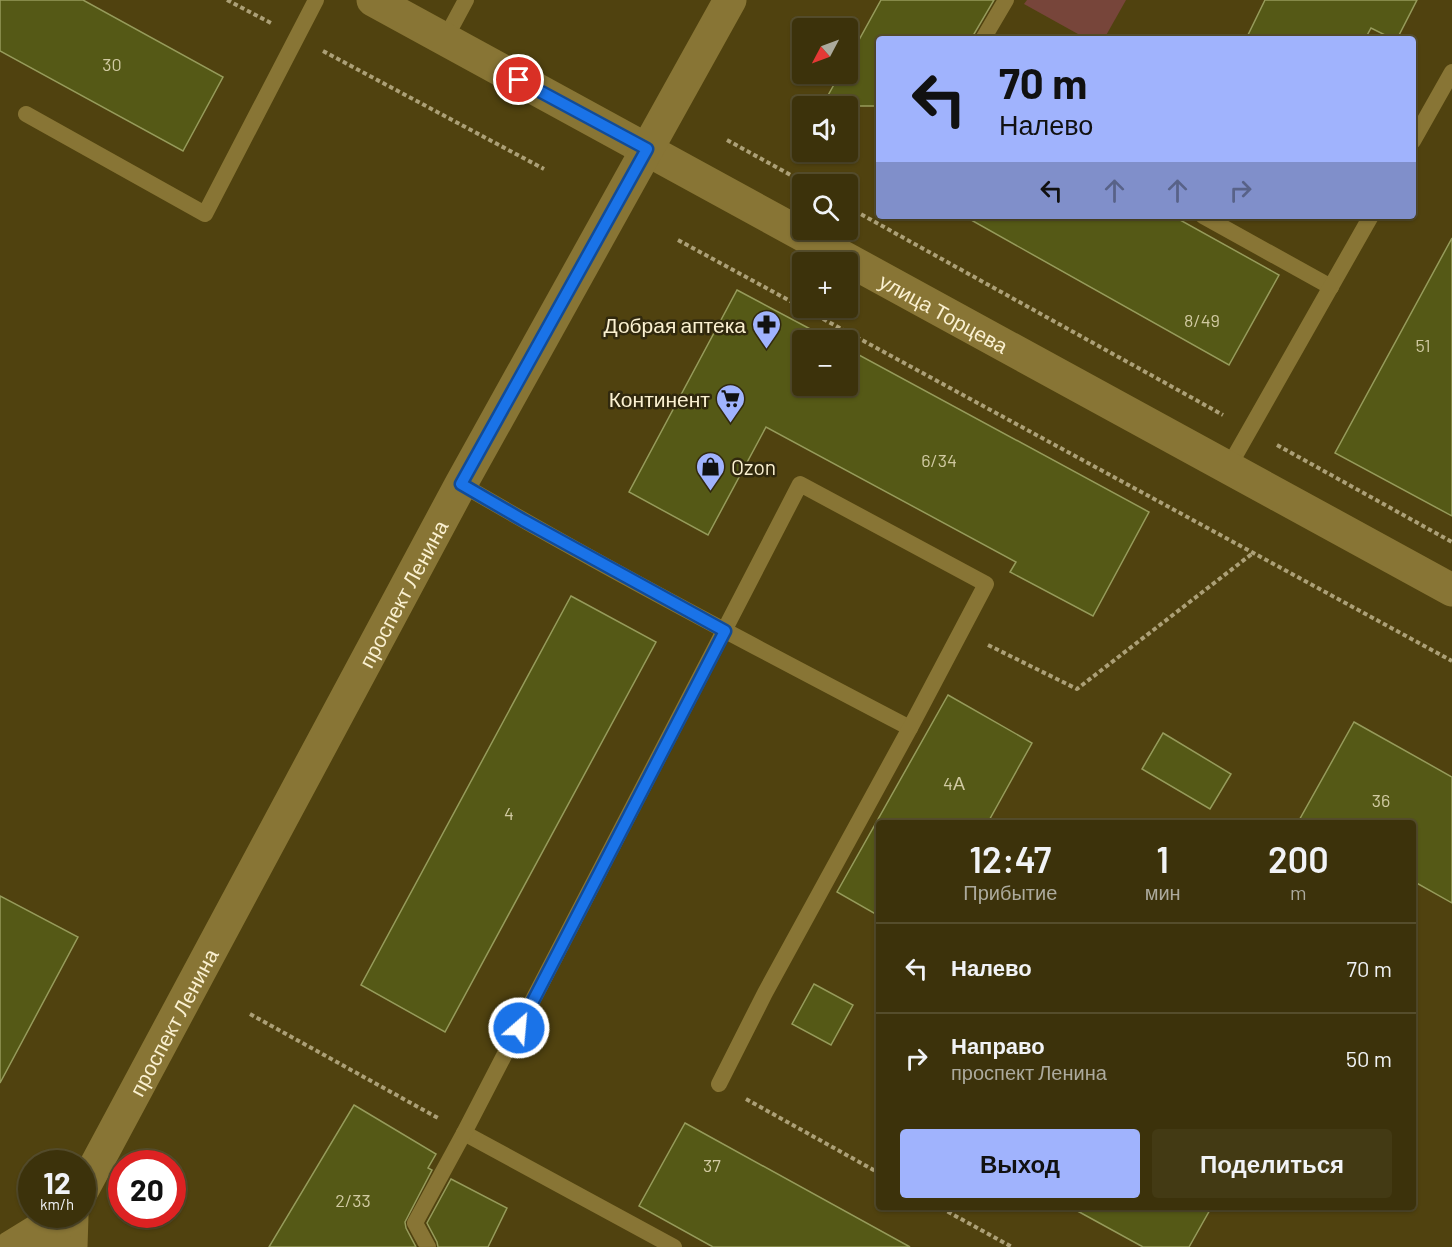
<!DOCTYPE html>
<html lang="ru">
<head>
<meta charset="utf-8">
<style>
  body { margin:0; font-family:Barlow,sans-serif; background:#433a14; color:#f1f3f6; height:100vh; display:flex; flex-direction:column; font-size:22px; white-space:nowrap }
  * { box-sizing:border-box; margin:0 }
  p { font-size:20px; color:#acaa9d }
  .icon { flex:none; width:33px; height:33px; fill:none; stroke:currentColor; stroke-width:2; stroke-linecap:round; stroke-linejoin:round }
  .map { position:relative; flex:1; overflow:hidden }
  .side { position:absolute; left:876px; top:820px; width:540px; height:390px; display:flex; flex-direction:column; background:#3c320b; border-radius:6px; box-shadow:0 2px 4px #0004,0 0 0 2px #554d2c }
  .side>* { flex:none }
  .banner { position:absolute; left:876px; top:36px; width:540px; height:183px; border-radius:6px; box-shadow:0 2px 4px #0004,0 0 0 2px #554d2c; background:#a0b3fd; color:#111; overflow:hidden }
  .needle { width:39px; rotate:229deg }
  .controls { position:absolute; left:792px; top:18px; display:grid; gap:12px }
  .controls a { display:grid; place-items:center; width:66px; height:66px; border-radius:6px; background:#3c320b; box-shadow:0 2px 4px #0004,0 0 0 2px #554d2c; font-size:30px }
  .speed { position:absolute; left:18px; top:1150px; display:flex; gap:12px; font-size:30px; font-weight:700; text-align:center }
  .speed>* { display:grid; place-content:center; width:78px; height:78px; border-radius:50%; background:#3c320b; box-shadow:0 2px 4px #0004,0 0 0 2px #554d2c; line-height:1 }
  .speed small { font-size:15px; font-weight:400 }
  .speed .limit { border:9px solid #d22; background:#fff; color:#111 }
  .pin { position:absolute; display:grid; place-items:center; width:51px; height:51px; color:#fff; margin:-26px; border:3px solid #fff; border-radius:50%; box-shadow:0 2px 6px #0007 }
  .me { position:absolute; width:66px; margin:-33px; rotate:27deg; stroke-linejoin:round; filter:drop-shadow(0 0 4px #0008) }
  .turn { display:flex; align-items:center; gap:21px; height:126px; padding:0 24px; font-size:27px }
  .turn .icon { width:78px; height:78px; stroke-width:2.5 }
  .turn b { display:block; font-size:42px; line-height:51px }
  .lanes { display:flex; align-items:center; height:57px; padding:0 24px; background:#0003; justify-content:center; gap:30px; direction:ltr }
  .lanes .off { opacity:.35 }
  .eta { display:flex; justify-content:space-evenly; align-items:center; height:102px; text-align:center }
  .eta b { font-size:36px; font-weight:600; line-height:42px }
  .cta { display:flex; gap:12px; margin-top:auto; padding:12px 24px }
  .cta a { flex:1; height:69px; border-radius:6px; background:#a0b3fd; color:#111; font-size:24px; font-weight:600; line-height:69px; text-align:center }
  .cta a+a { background:#433a14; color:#f1f3f6 }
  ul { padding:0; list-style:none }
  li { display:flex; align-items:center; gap:18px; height:90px; padding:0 24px; border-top:2px solid #554d2c }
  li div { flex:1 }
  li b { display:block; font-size:22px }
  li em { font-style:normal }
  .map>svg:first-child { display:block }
  .green { fill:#77453a }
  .building { fill:#555916; stroke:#969b5b; stroke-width:1.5 }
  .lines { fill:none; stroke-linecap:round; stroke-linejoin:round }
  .path { stroke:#aca077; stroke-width:4; stroke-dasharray:4.5 3; stroke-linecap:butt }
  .service { stroke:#887535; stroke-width:16 }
  .minor { stroke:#887535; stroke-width:33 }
  .tertiary { stroke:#887535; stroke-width:33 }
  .secondary { stroke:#887535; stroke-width:33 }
  .route-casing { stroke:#114b97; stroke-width:15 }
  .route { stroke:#1a73e8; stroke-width:10 }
  .labels { text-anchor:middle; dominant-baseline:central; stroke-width:5; stroke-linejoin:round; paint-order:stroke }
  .number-label { font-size:18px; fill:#d1caa2 }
  .street-label { font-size:21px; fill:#faf0d0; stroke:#31290e }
  .poi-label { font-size:21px; fill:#faf0d0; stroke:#31290e; text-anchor:end }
</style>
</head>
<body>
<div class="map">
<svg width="1452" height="1247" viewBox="0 0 1452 1247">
  <rect width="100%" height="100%" fill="#50420f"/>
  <!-- green -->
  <path class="green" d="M1027,0H1126L1104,39H1087L1024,4Z"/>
  <!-- building -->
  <g class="building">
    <path d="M0,0H83L223,77L183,151L0,51Z"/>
    <path d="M881,0H994L974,34L973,39H879V106H822L840,74H848V60Z"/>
    <path d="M1265,0H1417L1397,39H1393L1371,28L1365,39H1246Z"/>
    <path d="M964,216H1173L1279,275L1229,365Z"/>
    <path d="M1452,238V516L1335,453Z"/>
    <path d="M737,290L831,340H802V386H848V349L1149,512L1093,616L1010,572L1016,562L766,427L708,535L629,492Z"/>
    <path d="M571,596L656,642L445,1032L361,985Z"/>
    <path d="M948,695L1032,743L987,824H879V916L837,892Z"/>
    <path d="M1354,722L1452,777V903L1413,881V824H1297Z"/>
    <path d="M1163,733L1231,774L1210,809L1142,769Z"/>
    <path d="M0,896L78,937L0,1083Z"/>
    <path d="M814,984L853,1005L831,1045L792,1024Z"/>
    <path d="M354,1105L436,1154L428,1168L432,1170L405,1222L406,1228L416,1247H269Z"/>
    <path d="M685,1123L910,1247H713L639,1206Z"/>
    <path d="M451,1179L507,1208L488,1247H438L437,1242L427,1223Z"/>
    <path d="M1072,1208H1211L1189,1247H1143Z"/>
  </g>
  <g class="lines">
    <!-- path -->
    <g class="path">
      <path d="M227,0L271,23"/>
      <path d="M323,51L544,169"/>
      <path d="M727,140L807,184"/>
      <path d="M848,207L1223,415"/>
      <path d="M678,240L1452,661"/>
      <path d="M1277,445L1452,542"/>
      <path d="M988,645L1077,689L1253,553"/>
      <path d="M250,1014L438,1118"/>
      <path d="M746,1099L879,1173"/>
      <path d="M941,1208L1012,1247"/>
    </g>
    <!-- service -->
    <g class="service">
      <path d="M445,39L466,0"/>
      <path d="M983,39L1006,0"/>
      <path d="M26,114L205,214L316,0"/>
      <path d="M1413,141L1452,72"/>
      <path d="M1203,216L1331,287"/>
      <path d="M1228,468L1371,216"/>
      <path d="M461,484C608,570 759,649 910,728"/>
      <path d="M464,1133L674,1247"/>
      <path d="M428,1247L415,1223L464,1133L800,484L986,584L910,728L765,993L719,1084"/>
    </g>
    <!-- minor -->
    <path class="minor" id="s1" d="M373,0L1452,590"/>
    <!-- tertiary -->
    <g class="tertiary">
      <path d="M11,1247L63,1215"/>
      <path d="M71,1247L72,1215"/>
    </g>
    <!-- secondary -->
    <g class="secondary">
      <path id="s2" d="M82,1191L461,484L730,0"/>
      <path d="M39,1247L67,1215"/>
    </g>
  </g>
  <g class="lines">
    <defs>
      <path id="route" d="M519,80L647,149L461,484L523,520L725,631L519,1028"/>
    </defs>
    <!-- route casing -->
    <use href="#route" class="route-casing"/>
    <!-- route -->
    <use href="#route" class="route"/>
  </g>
  <!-- icons -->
  <defs>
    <symbol id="pharmacy-pin" viewBox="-11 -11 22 30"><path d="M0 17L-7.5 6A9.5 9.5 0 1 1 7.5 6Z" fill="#a0b3fd" stroke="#31290e"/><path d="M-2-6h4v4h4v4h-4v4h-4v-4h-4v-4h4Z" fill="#111"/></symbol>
    <symbol id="supermarket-pin" viewBox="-11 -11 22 30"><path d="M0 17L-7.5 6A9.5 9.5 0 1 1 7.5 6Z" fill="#a0b3fd" stroke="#31290e"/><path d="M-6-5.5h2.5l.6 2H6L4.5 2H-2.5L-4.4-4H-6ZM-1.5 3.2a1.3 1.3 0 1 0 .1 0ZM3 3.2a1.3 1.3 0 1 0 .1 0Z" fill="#111"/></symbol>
    <symbol id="shop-pin" viewBox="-11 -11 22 30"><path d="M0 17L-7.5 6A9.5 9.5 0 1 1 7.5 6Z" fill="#a0b3fd" stroke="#31290e"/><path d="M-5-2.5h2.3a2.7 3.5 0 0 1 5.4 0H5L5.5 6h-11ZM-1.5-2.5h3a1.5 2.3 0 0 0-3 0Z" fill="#111"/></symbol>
  </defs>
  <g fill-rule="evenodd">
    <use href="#pharmacy-pin" x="750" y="308" width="33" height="45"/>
    <use href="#supermarket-pin" x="714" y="382" width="33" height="45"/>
    <use href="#shop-pin" x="694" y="450" width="33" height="45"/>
  </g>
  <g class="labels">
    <!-- number labels -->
    <g class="number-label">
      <text x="112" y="64">30</text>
      <text x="1202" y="320">8/49</text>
      <text x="1423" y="345">51</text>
      <text x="939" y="460">6/34</text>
      <text x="954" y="783">4А</text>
      <text x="1381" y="800">36</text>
      <text x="509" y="813">4</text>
      <text x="712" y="1165">37</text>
      <text x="353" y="1200">2/33</text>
    </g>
    <!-- street labels -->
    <g class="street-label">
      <text stroke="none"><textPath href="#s1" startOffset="651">улица Торцева</textPath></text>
      <text stroke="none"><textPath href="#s2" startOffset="678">проспект Ленина</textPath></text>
      <text stroke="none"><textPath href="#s2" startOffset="192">проспект Ленина</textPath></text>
    </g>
    <!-- poi labels -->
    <g class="poi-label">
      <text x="746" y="324">Добрая аптека</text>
      <text x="710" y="398">Континент</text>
      <text x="731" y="466" text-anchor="start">Ozon</text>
    </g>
  </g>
</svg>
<div class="controls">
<a><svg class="needle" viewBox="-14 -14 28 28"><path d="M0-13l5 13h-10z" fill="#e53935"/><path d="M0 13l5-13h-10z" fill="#acaa9d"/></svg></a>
<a><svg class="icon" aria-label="sound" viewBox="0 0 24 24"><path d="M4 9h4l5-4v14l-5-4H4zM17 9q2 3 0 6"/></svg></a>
<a><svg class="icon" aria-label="search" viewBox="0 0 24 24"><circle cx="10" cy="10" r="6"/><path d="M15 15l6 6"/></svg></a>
<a>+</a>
<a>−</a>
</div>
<div class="speed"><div>12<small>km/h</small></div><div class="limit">20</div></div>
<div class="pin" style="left:519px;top:80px;background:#d93025"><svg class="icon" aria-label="arrive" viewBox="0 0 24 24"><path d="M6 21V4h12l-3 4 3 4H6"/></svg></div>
<svg class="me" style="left:519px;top:1028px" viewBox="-20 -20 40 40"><circle r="17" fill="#1a73e8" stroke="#fff" stroke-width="3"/><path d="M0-11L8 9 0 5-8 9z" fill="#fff"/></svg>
<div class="banner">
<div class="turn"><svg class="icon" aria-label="left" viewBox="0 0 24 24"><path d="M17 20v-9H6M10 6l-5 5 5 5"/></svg><div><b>70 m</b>Налево</div></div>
<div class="lanes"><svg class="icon" aria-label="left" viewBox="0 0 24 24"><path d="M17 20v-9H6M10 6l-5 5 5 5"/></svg><svg class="icon off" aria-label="ahead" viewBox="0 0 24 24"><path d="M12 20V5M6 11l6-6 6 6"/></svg><svg class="icon off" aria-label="ahead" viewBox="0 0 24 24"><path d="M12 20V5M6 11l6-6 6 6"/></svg><svg class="icon off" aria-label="right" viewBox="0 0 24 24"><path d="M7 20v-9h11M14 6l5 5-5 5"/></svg></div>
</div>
<section class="side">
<div class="eta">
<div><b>12:47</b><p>Прибытие</p></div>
<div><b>1</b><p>мин</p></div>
<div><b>200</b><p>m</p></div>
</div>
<ul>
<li><svg class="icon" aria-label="left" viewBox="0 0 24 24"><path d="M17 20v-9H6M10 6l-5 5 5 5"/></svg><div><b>Налево</b></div><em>70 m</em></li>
<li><svg class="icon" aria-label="right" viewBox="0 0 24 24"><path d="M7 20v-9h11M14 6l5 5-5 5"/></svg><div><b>Направо</b><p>проспект Ленина</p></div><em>50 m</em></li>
</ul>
<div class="cta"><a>Выход</a><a>Поделиться</a></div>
</section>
</div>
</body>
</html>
